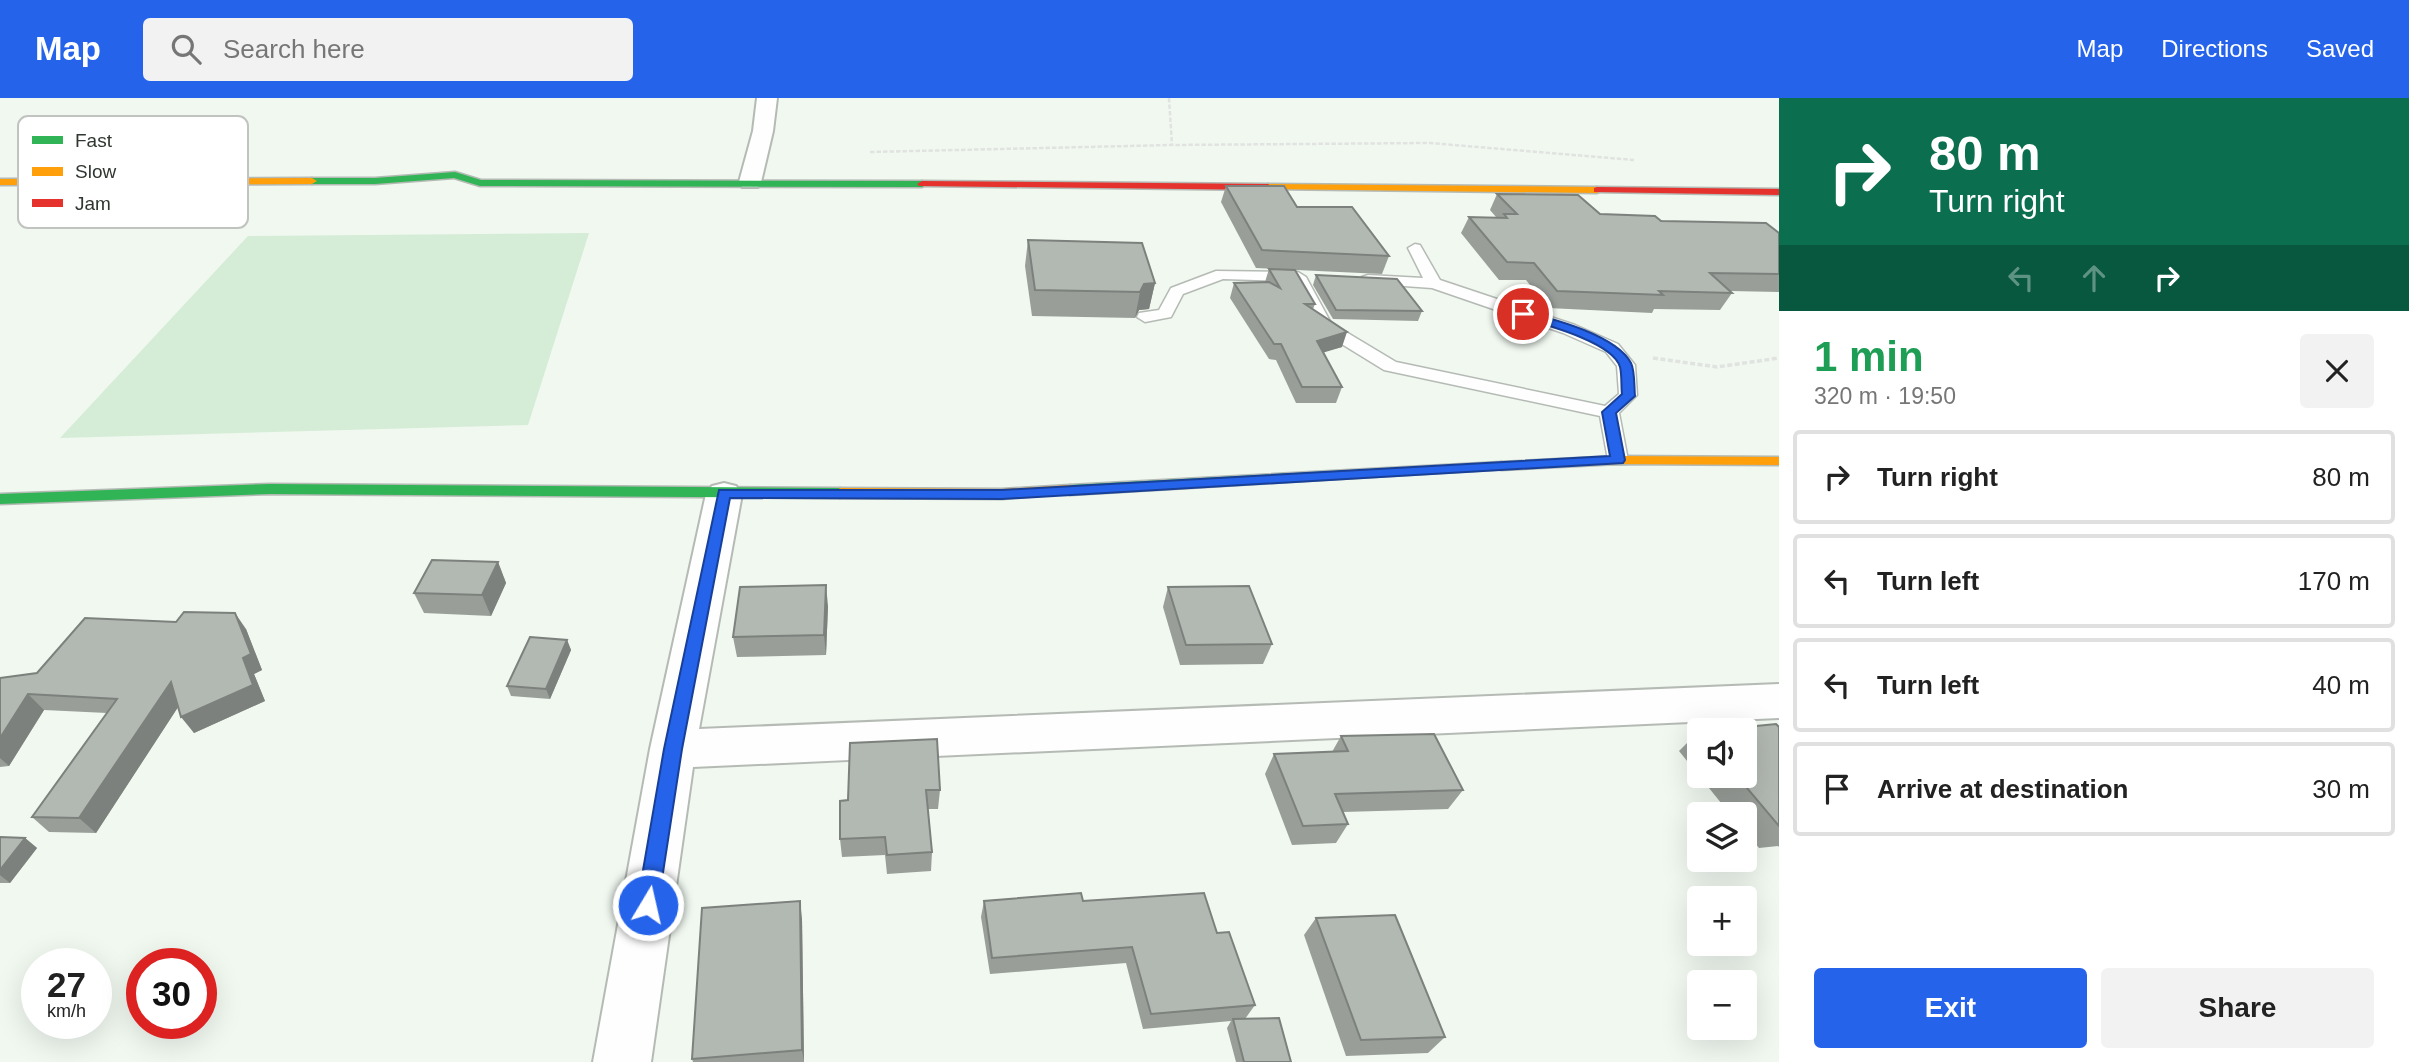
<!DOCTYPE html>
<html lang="en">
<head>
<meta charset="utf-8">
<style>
  body { margin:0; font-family:Helvetica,sans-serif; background:#f2f2f2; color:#222; height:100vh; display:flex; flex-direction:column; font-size:26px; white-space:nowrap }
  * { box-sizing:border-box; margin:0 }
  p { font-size:23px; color:#767676 }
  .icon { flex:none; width:38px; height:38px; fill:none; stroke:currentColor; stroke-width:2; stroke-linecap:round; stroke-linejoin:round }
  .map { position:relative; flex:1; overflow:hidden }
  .side { display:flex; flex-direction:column; background:#fff; width:630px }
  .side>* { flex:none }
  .banner { background:#0b6e4f; color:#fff; overflow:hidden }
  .tools { position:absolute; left:1687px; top:620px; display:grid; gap:14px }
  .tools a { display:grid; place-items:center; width:70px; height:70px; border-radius:7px; background:#fff; box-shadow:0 7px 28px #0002; font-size:35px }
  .speed { position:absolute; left:21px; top:850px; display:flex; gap:14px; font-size:35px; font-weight:700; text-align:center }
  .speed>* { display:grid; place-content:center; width:91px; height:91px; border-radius:50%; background:#fff; box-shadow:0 7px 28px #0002; line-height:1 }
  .speed small { font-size:18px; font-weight:400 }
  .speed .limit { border:10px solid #d22; background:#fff; color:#111 }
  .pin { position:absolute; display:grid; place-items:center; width:60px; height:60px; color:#fff; margin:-30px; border:4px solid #fff; border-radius:50%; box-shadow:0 2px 7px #0007 }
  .me { position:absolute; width:77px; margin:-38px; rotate:9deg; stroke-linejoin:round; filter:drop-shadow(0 0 5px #0008) }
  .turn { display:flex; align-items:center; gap:24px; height:147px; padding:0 35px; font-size:32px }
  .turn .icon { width:91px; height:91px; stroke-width:2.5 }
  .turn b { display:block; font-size:49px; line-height:60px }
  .lanes { display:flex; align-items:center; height:66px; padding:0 35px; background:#0003; justify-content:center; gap:35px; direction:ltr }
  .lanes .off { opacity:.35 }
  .round { display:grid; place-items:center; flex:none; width:74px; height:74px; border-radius:7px; background:#f2f2f2 }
  .overview { display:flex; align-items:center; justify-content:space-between; height:119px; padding:0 35px }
  h1 { font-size:42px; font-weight:600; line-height:52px; color:#1e9e55 }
  .cta { display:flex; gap:14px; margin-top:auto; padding:14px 35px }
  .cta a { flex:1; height:80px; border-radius:7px; background:#2563eb; color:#fff; font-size:28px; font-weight:600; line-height:80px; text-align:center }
  .cta a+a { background:#f2f2f2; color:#222 }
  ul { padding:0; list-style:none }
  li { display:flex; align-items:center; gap:21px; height:94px; margin:0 14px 10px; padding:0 21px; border:4px solid #e0e0e0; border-radius:7px }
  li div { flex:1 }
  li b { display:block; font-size:26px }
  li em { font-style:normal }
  header { display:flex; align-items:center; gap:42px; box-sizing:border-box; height:98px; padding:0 35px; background:#2563eb; color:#fff }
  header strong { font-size:33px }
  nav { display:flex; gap:38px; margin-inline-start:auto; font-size:24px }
  .search { width:490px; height:63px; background:#f2f2f2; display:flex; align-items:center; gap:18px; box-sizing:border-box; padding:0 24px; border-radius:7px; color:#767676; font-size:26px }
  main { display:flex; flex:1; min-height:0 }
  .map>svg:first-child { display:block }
  .green { fill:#d5ecd6 }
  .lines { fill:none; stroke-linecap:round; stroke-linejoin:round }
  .lane-casing { stroke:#b5bab5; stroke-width:3 }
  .street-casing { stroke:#b5bab5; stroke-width:4 }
  .fast-casing { stroke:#b5bab5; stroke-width:3 }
  .slow-casing { stroke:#b5bab5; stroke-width:3 }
  .jam-casing { stroke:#b5bab5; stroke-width:3 }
  .path-far1 { stroke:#e1e3e1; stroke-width:2.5; stroke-dasharray:4.5 2; stroke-linecap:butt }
  .path { stroke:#e1e3e1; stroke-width:3.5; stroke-dasharray:5 2.5; stroke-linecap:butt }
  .lane { fill:#fdfefd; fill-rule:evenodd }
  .street { fill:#fdfefd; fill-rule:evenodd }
  .fast { fill:#30b455; fill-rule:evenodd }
  .slow { fill:#ff9f0a; fill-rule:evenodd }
  .jam { fill:#e5322d; fill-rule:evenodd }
  .wall { fill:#999e99 }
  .shaded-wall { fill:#7d817d }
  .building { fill:#b2b8b2; stroke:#7d817d; stroke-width:2 }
  .route { fill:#2563eb; stroke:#184099; stroke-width:2 }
  .key { fill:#fff; stroke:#c1c3c1; stroke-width:2 }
  .key-label { font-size:19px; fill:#303630 }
</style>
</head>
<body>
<header>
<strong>Map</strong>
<div class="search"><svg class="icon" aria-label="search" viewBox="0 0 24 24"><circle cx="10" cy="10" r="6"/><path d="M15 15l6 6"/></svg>Search here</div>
<nav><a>Map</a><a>Directions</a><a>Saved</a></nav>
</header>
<main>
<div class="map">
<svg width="1779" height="964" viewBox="0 0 1779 964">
  <rect width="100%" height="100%" fill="#f0f8f0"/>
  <!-- green -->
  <path class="green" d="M589,135L528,327L60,340L248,138Z"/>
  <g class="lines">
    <defs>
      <path id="lane" d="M1415,146L1420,147L1440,182L1575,227L1618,246L1635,267L1637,297L1619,315L1628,362L1625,366H1611L1608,362L1600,318L1384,272L1319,232L1291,183L1223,181L1183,196L1171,219L1145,224L1137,219L1139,215L1159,212L1171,190L1216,173L1298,174L1306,179L1331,225L1396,264L1605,308L1619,296L1617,268L1606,254L1563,235L1432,190L1362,185L1360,182L1362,179L1368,177L1423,180L1408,150Z"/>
      <g id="street">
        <path d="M757,0H777L773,33L761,84L758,89H742L739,84L753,33Z"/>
        <path d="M724,385L736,388L742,396L699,631L1779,586V620L693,669L651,964H593L650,651L706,396L712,388Z"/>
      </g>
      <g id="fast">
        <path d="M455,74L481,82L922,83L927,86L922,89L480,88L454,80L375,86H312L307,83L312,80H375Z"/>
        <path d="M1501,364L1506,365L1508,368L1506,371L1070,397L1063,392L1070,387Z"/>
        <path d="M270,386L840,390L847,395L840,400L270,396L0,406V396Z"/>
      </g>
      <g id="slow">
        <path d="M0,81L312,80L317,83L312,86L0,87Z"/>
        <path d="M1268,86L1597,89L1602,92L1597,95L1265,91V87Z"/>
        <path d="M1618,358L1779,359V367L1618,366L1501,372L1494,368L1501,364Z"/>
        <path d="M1070,387L1075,389L1077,392L1075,395L1002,401L840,400L833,395L840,390L1002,391Z"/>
      </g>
      <g id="jam">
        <path d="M922,83L1268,86L1273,89L1268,92L919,88L917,86Z"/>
        <path d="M1597,89L1779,91V97L1594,94V90Z"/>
      </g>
    </defs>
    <!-- lane casing -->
    <use href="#lane" class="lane-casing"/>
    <!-- street casing -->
    <use href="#street" class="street-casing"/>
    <!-- fast casing -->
    <use href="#fast" class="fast-casing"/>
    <!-- slow casing -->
    <use href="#slow" class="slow-casing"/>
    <!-- jam casing -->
    <use href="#jam" class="jam-casing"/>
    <!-- path-far1 -->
    <g class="path-far1">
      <path d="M1169,0L1172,47"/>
      <path d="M870,54L1172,47L1430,45L1634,62"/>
    </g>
    <!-- path -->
    <path class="path" d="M1653,260L1717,269L1779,260"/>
    <!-- lane -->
    <use href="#lane" class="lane"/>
    <!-- street -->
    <use href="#street" class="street"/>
    <!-- fast -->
    <use href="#fast" class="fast"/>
    <!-- slow -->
    <use href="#slow" class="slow"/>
    <!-- jam -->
    <use href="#jam" class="jam"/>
  </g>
  <!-- wall -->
  <g class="wall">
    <path d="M1226,88L1297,109L1389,158L1382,176L1256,170L1221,104Z"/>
    <path d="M1497,96L1600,116L1779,135V194L1730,193L1732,195L1720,212L1654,211L1652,215L1548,210L1526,182H1499L1461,135L1469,119H1496L1490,112Z"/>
    <path d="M1028,142L1155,185L1149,211L1139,212L1135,220L1032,218L1025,168Z"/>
    <path d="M1269,171L1315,206L1313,211L1342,249L1323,254L1342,289L1336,305H1296L1276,262L1269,261L1230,200L1234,185L1265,184Z"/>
    <path d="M1316,177L1422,213L1418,223L1333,221L1313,187Z"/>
    <path d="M498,464L506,485L491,518L424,515L414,495Z"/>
    <path d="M1168,489L1272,546L1263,566L1180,567L1163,509Z"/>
    <path d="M828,508L826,557L737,559L733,539Z"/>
    <path d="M246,531L262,572L254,576L265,603L194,635L178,609L96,735L49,734L32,719L107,615L44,612L9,668L0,669V580L37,575Z"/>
    <path d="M567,542L571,552L550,601L511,598L507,588Z"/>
    <path d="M1779,629V749L1778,748L1759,750L1745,733V716H1730L1679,653L1699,633V677H1745Z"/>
    <path d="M1341,638L1463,692L1448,711L1343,714L1348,726L1336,745L1292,747L1265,676L1274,656L1332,654Z"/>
    <path d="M850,645L940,692L938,711H928L932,754L931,773L887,776L885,757L842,759L840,741L848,702Z"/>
    <path d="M0,739L25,740L37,750L10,785H0Z"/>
    <path d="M984,803H1083L1217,835L1255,907L1245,921L1291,964H1236L1227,930L1231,923L1143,931L1126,865L990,876L981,819Z"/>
    <path d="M1316,820L1445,939L1428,955L1346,958L1304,837Z"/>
    <path d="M802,821L804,964H693L692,961Z"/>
  </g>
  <!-- shaded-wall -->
  <g class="shaded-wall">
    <path d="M1155,185L1149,211L1139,212L1135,220L1140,194L1144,186Z"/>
    <path d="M1347,234L1342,249L1312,258L1317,243Z"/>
    <path d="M498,464L506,485L491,518L482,497Z"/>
    <path d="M826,487L828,508L826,557L824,537Z"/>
    <path d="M235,515L246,531L262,572L254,576L265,603L194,635L181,619L243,560Z"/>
    <path d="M567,542L571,552L550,601L546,591Z"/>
    <path d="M171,584L184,600L96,735L79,720Z"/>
    <path d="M28,596L44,612L9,668L0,660V640Z"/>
    <path d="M25,740L37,750L10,785L0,777V772Z"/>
    <path d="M800,803L802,821L804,964L802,952Z"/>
  </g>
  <!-- building -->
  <g class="building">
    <path d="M1226,88H1284L1297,109H1352L1389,158L1262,152Z"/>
    <path d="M1497,96L1578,97L1600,116L1655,118L1661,123L1766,125L1779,135V176L1710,175L1732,195L1659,193L1663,197L1557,193L1534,165L1507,164L1469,119L1507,120L1504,116H1517Z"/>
    <path d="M1028,142L1142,145L1155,185L1144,186L1140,194L1035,192Z"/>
    <path d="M1269,171L1295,172L1315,206H1305L1347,234L1317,243L1342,289H1302L1281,246H1274L1234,185L1269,184L1280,190Z"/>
    <path d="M1316,177L1397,181L1422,213L1336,212Z"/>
    <path d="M432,462L498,464L482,497L414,495Z"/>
    <path d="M826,487L824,537L733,539L740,489Z"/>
    <path d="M1249,488L1272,546L1186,547L1168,489Z"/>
    <path d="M184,514L235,515L251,556L243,560L253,587L181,619L171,584L79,720L32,719L117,601L28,596L0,640V580L37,575L85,520L176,524Z"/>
    <path d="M530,539L567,542L546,591L507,588Z"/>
    <path d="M1776,626L1779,629V728L1736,677H1745V632H1715Z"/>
    <path d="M1434,636L1463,692L1335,696L1348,726L1303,728L1274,656L1348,653L1341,638Z"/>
    <path d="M937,641L940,692H926L932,754L887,757L885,739L840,741V703L848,702L850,645Z"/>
    <path d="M0,739L25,740L0,772Z"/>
    <path d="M1081,795L1083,803L1204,795L1217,835L1229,834L1255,907L1151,916L1132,849L992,860L984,803Z"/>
    <path d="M800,803L802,952L692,961L702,810Z"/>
    <path d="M1395,817L1445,939L1361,942L1316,820Z"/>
    <path d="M1279,920L1291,964H1244L1233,921Z"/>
  </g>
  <!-- route -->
  <path class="route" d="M1523,213C1553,221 1616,237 1631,265C1635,273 1634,288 1635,298L1616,315L1625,362L1623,365L1002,401L730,400L682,651L658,807L655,815L648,818L640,815L637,807L664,651L719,392H1002L1610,358L1602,314L1622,296C1621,288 1622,277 1620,269C1613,244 1543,226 1519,219L1517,216Z"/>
  <!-- legend -->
  <rect x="18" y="18" width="230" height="112" rx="10" class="key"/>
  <rect x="32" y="38" width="31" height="8" fill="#30b455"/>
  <rect x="32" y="69" width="31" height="9" fill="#ff9f0a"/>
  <rect x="32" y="101" width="31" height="8" fill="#e5322d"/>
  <g class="key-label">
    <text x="75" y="49">Fast</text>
    <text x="75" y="80">Slow</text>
    <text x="75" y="112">Jam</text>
  </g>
</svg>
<div class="tools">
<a><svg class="icon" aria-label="sound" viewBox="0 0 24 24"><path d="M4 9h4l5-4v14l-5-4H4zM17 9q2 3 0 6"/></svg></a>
<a><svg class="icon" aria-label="layers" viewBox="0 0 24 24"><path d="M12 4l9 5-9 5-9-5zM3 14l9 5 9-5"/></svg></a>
<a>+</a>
<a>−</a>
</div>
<div class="speed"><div>27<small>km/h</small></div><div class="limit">30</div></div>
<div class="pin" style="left:1523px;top:216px;background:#d93025"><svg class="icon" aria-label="arrive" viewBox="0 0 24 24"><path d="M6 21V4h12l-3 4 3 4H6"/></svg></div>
<svg class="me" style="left:648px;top:807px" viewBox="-20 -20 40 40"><circle r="17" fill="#2563eb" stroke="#fff" stroke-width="3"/><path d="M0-11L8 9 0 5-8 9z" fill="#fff"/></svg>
</div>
<section class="side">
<div class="banner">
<div class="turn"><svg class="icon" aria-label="right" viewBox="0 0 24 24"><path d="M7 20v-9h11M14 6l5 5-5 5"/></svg><div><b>80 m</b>Turn right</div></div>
<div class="lanes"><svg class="icon off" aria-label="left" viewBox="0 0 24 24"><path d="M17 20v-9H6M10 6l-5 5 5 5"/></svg><svg class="icon off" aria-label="ahead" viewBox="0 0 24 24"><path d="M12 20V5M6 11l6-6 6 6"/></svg><svg class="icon" aria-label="right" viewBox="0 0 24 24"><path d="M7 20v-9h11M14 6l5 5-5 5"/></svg></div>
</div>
<div class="overview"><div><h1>1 min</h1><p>320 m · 19:50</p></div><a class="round"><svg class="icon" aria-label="close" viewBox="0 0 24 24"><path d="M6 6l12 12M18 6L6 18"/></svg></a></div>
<ul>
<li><svg class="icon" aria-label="right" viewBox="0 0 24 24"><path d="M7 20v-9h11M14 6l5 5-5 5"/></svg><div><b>Turn right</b></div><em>80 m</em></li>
<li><svg class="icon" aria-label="left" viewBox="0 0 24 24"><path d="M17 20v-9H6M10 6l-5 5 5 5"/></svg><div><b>Turn left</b></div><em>170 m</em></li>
<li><svg class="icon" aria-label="left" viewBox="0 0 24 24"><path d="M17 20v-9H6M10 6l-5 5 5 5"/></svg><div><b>Turn left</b></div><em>40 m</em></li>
<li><svg class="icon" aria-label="arrive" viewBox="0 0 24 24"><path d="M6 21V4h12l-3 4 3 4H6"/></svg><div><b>Arrive at destination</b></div><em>30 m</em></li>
</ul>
<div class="cta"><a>Exit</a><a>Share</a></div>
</section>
</main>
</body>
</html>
